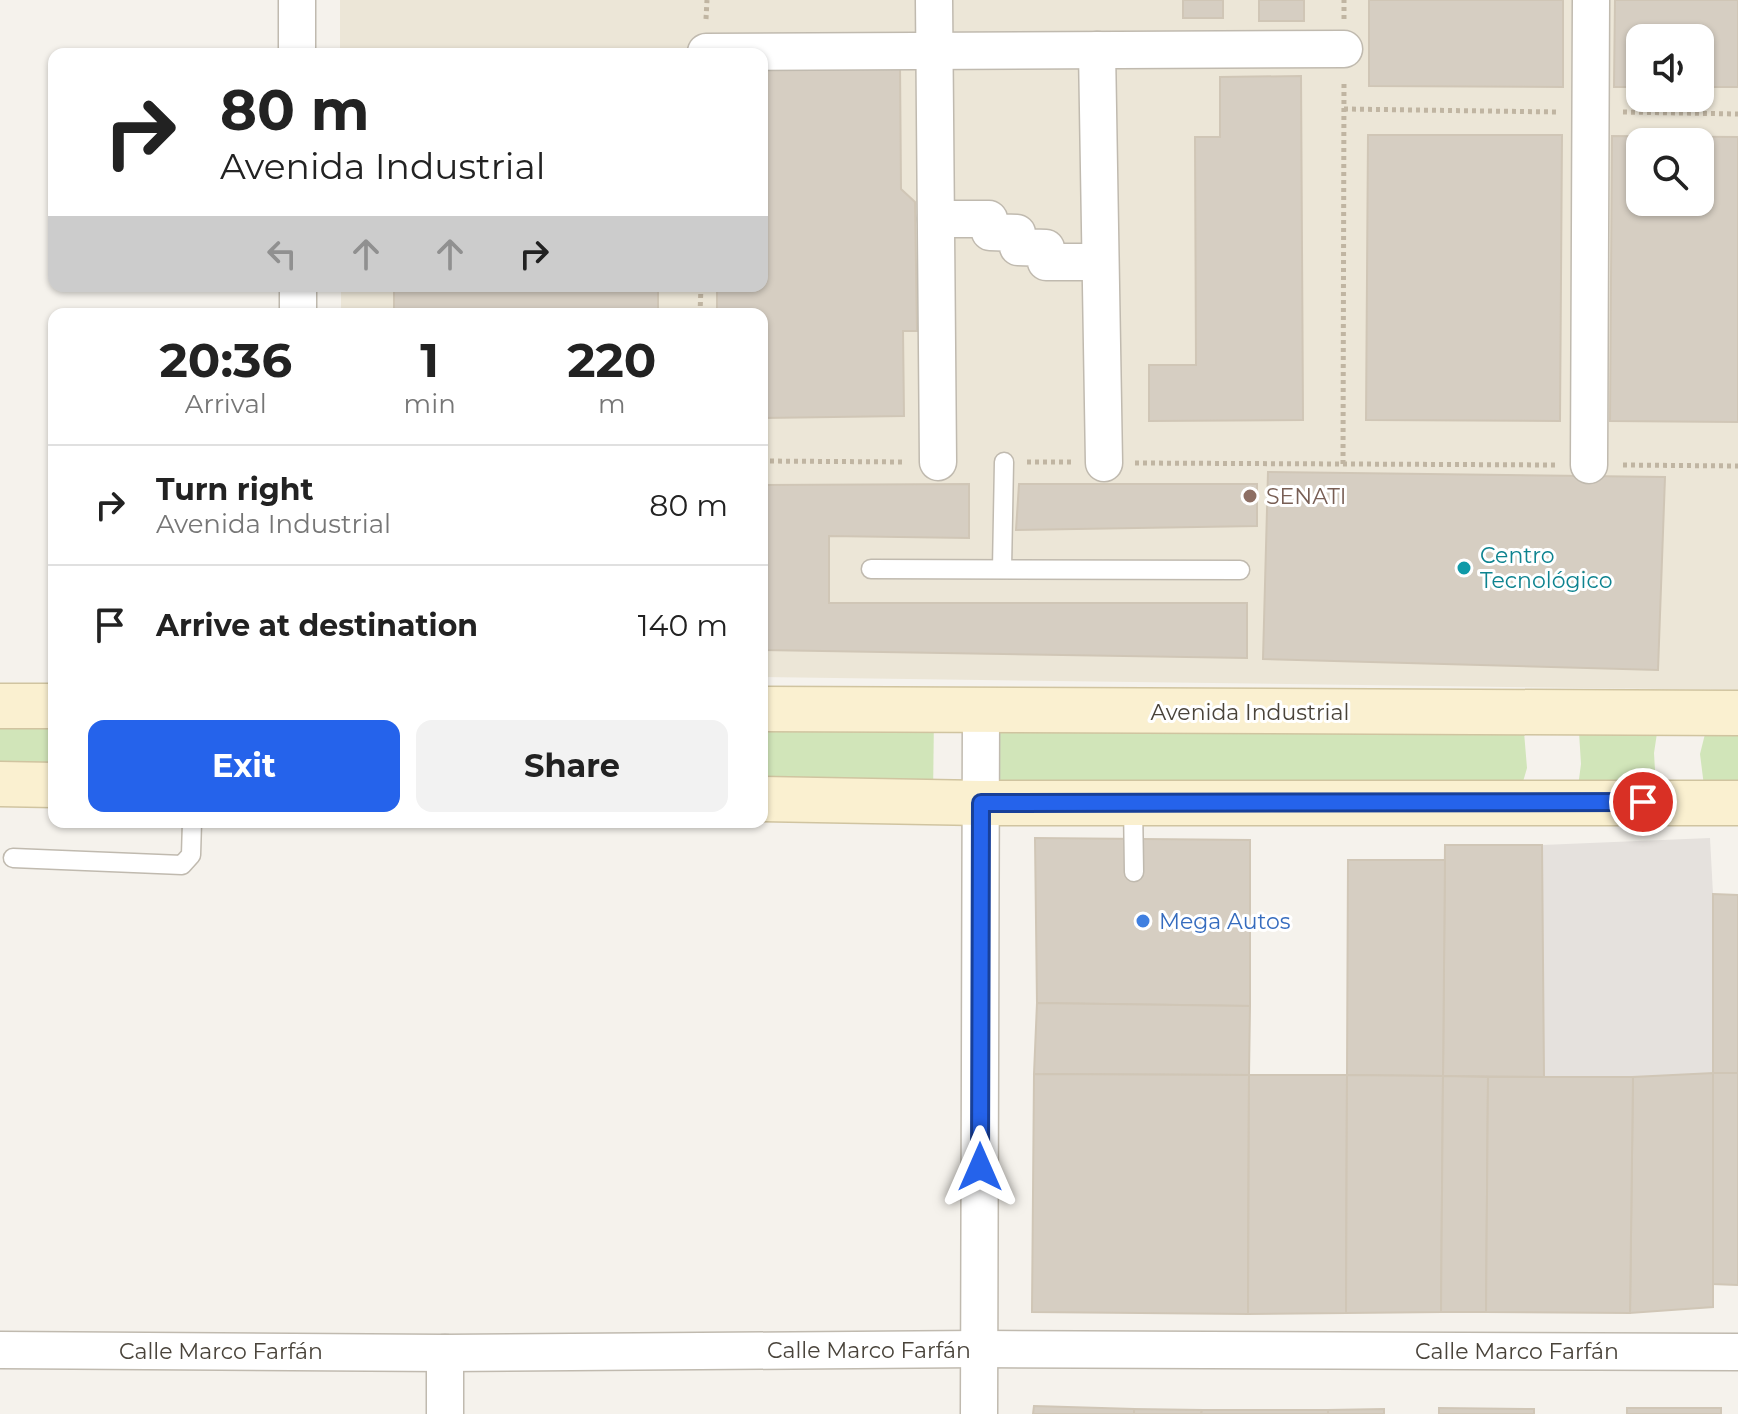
<!DOCTYPE html>
<html lang="en">
<head>
<meta charset="utf-8">
<style>
  body { margin:0; font-family:Montserrat,sans-serif; background:#f2f2f2; color:#222; height:100vh; display:flex; flex-direction:column; font-size:30px; white-space:nowrap }
  * { box-sizing:border-box; margin:0 }
  p { font-size:26px; color:#767676 }
  .icon { flex:none; width:44px; height:44px; fill:none; stroke:currentColor; stroke-width:2; stroke-linecap:round; stroke-linejoin:round }
  .map { position:relative; flex:1; overflow:hidden }
  .drawer { position:absolute; left:48px; top:308px; width:720px; height:520px; display:flex; flex-direction:column; background:#fff; border-radius:16px; box-shadow:0 2px 6px #0004 }
  .drawer>* { flex:none }
  .hud { position:absolute; left:48px; top:48px; width:720px; height:244px; border-radius:16px; box-shadow:0 2px 6px #0004; background:#fff; color:#222; overflow:hidden }
  .tools { position:absolute; left:1626px; top:24px; display:grid; gap:16px }
  .tools a { display:grid; place-items:center; width:88px; height:88px; border-radius:16px; background:#fff; box-shadow:0 2px 6px #0004; font-size:40px }
  .pin { position:absolute; display:grid; place-items:center; width:68px; height:68px; color:#fff; margin:-34px; border:4px solid #fff; border-radius:50%; box-shadow:0 2px 8px #0007 }
  .me { position:absolute; width:88px; margin:-44px; rotate:0deg; stroke-linejoin:round; filter:drop-shadow(0 0 6px #0008) }
  .turn { display:flex; align-items:center; gap:28px; height:168px; padding:0 40px; font-size:36px }
  .turn .icon { width:104px; height:104px; stroke-width:2.5 }
  .turn b { display:block; font-size:56px; line-height:68px }
  .lanes { display:flex; align-items:center; height:76px; padding:0 40px; background:#0003; justify-content:center; gap:40px; direction:ltr }
  .lanes .off { opacity:.35 }
  .eta { display:flex; justify-content:space-evenly; align-items:center; height:136px; text-align:center }
  .eta b { font-size:48px; font-weight:700; line-height:56px }
  .cta { display:flex; gap:16px; margin-top:auto; padding:16px 40px }
  .cta a { flex:1; height:92px; border-radius:16px; background:#2563eb; color:#fff; font-size:32px; font-weight:700; line-height:92px; text-align:center }
  .cta a+a { background:#f2f2f2; color:#222 }
  ul { padding:0; list-style:none }
  li { display:flex; align-items:center; gap:24px; height:120px; padding:0 40px; border-top:2px solid #e0e0e0 }
  li div { flex:1 }
  li b { display:block; font-size:30px }
  li em { font-style:normal }
  .map>svg:first-child { display:block }
  .industrial { fill:#e5e1dd }
  .education { fill:#ece6d7; fill-rule:evenodd }
  .green { fill:#d1e5b9 }
  .building { fill:#d6cec2; stroke:#d0c6b6; stroke-width:2; fill-rule:evenodd }
  .lines { fill:none; stroke-linecap:round; stroke-linejoin:round }
  .lane-casing { stroke:#c0baaf; stroke-width:21 }
  .street-casing { stroke:#c0baaf; stroke-width:39 }
  .secondary-casing { stroke:#d0c4a0; stroke-width:47 }
  .path { stroke:#c0b5a2; stroke-width:5; stroke-dasharray:4 4; stroke-linecap:butt }
  .lane { stroke:#fff; stroke-width:18 }
  .street { stroke:#fff; stroke-width:36 }
  .secondary { stroke:#faf0d0; stroke-width:44 }
  .route-casing { stroke:#184099; stroke-width:20 }
  .route { stroke:#2563eb; stroke-width:14 }
  .education-dot { fill:#8d6e63; stroke:#fff; stroke-width:3 }
  .culture-dot { fill:#0f9aa8; stroke:#fff; stroke-width:3 }
  .shop-dot { fill:#3f7fe0; stroke:#fff; stroke-width:3 }
  .labels { text-anchor:middle; dominant-baseline:central; stroke-width:6; stroke-linejoin:round; paint-order:stroke }
  .education-label { font-size:22px; fill:#785e54; stroke:#fff; text-anchor:start }
  .culture-label { font-size:22px; fill:#0d838f; stroke:#fff; text-anchor:start }
  .street-label { font-size:22px; fill:#49433a; stroke:#fff }
  .shop-label { font-size:22px; fill:#366cbe; stroke:#fff; text-anchor:start }
</style>
</head>
<body>
<div class="map">
<svg width="1738" height="1414" viewBox="0 0 1738 1414">
  <rect width="100%" height="100%" fill="#f5f2ec"/>
  <!-- industrial -->
  <path class="industrial" d="M1710,838L1713,894V1073L1633,1077H1544L1542,845Z"/>
  <!-- education -->
  <path class="education" d="M340,0H1738V690L762,677V314H341V286H762V54H340ZM1640,38H1700V98H1640ZM1640,142H1700V202H1640Z"/>
  <!-- green -->
  <g class="green">
    <path d="M0,713H54V786L0,785Z"/>
    <path d="M987,714L1524,732L1527,768L1522,785L987,799Z"/>
    <path d="M762,716H934L933,798L762,795Z"/>
    <path d="M1738,720V802L1704,786L1700,754L1705,734Z"/>
    <path d="M1579,732L1657,733L1654,753L1656,787H1578L1581,764Z"/>
  </g>
  <!-- building -->
  <g class="building">
    <rect x="1183" y="0" width="40" height="18"/>
    <rect x="1259" y="0" width="45" height="21"/>
    <path d="M1369,0H1563V87L1369,86Z"/>
    <path d="M1615,0H1738V87H1700V38H1640V87H1614Z"/>
    <path d="M900,64L901,189L915,202L917,331H903L904,416L762,418V314H717V286H762V65Z"/>
    <path d="M1301,76L1303,420L1149,421V365H1196L1195,137H1220V77Z"/>
    <path d="M1368,135H1562L1560,421L1366,420Z"/>
    <path d="M1612,136L1738,137V422L1610,421ZM1640,142H1700V202H1640Z"/>
    <rect x="394" y="286" width="264" height="28"/>
    <path d="M1268,472L1665,477L1658,670L1263,659Z"/>
    <path d="M969,484V538L829,536V603H1247V658L762,650V485Z"/>
    <path d="M1019,484H1257V526L1016,530Z"/>
    <path d="M1035,838L1250,840V1006L1037,1003Z"/>
    <path d="M1445,845H1542L1544,1077L1443,1076Z"/>
    <path d="M1348,860H1445L1443,1076L1347,1075Z"/>
    <path d="M1713,894L1738,895V1073H1713Z"/>
    <path d="M1037,1003L1250,1006L1249,1075L1034,1074Z"/>
    <path d="M1713,1073V1307L1630,1313L1633,1077Z"/>
    <path d="M1713,1073H1738V1285L1713,1284Z"/>
    <path d="M1034,1074L1249,1075L1248,1314L1032,1312Z"/>
    <path d="M1249,1075H1347L1346,1313L1248,1314Z"/>
    <path d="M1347,1075L1443,1076L1441,1312L1346,1313Z"/>
    <path d="M1443,1076L1488,1077L1486,1312H1441Z"/>
    <path d="M1488,1077H1633L1630,1313L1486,1312Z"/>
    <path d="M1034,1406L1134,1409V1414H1033Z"/>
    <path d="M1439,1408L1534,1409V1414H1439Z"/>
    <rect x="1627" y="1408" width="94" height="6"/>
    <path d="M1134,1409L1202,1410L1201,1414H1134Z"/>
    <path d="M1384,1409V1414H1328V1410Z"/>
    <path d="M1202,1410H1328V1414H1201Z"/>
  </g>
  <g class="lines">
    <defs>
      <g id="lane">
        <path d="M871,569L1240,570"/>
        <path d="M1002,569L1004,462"/>
        <path d="M1133,803L1134,872"/>
        <path d="M13,858L182,865L191,855L192,822"/>
      </g>
      <g id="street">
        <path d="M297,0V54"/>
        <path d="M934,0L938,462"/>
        <path d="M1097,50L1104,463"/>
        <path d="M706,52L1344,49"/>
        <path d="M936,219H989L990,232L1017,233L1018,247L1046,248V262H1100"/>
        <path d="M298,286V314"/>
        <path d="M1589,465L1591,0"/>
        <path d="M0,1350L445,1353L979,1349L1738,1352"/>
        <path d="M445,1414V1353"/>
        <path d="M979,1414L981,709"/>
      </g>
      <g id="secondary">
        <path d="M0,706H54"/>
        <path d="M762,709L1738,713"/>
        <path d="M0,784L54,785"/>
        <path d="M762,799L981,803H1738"/>
      </g>
    </defs>
    <!-- lane casing -->
    <use href="#lane" class="lane-casing"/>
    <!-- street casing -->
    <use href="#street" class="street-casing"/>
    <!-- secondary casing -->
    <use href="#secondary" class="secondary-casing"/>
    <!-- path -->
    <g class="path">
      <path d="M706,19L707,0"/>
      <path d="M1344,19V0"/>
      <path d="M1344,109L1557,112"/>
      <path d="M1623,112L1738,114"/>
      <path d="M700,314L701,286"/>
      <path d="M762,461L905,462"/>
      <path d="M1027,462H1073"/>
      <path d="M1135,463L1557,465"/>
      <path d="M1343,464L1344,81"/>
      <path d="M1623,465L1738,466"/>
    </g>
    <!-- lane -->
    <use href="#lane" class="lane"/>
    <!-- street -->
    <use href="#street" class="street"/>
    <!-- secondary -->
    <use href="#secondary" class="secondary"/>
  </g>
  <g class="lines">
    <defs>
      <path id="route" d="M980,1167L981,803L1643,802"/>
    </defs>
    <!-- route casing -->
    <use href="#route" class="route-casing"/>
    <!-- route -->
    <use href="#route" class="route"/>
  </g>
  <!-- markers -->
  <circle class="education-dot" cx="1250" cy="496" r="8"/>
  <circle class="culture-dot" cx="1464" cy="568" r="8"/>
  <circle class="shop-dot" cx="1143" cy="921" r="8"/>
  <g class="labels">
    <!-- education labels -->
    <g class="education-label">
      <text x="1266" y="496">SENATI</text>
    </g>
    <!-- culture labels -->
    <g class="culture-label">
      <text x="1480" y="555">Centro<tspan x="1480" dy="25">Tecnológico</tspan></text>
    </g>
    <!-- street labels -->
    <g class="street-label">
      <text x="1250" y="712">Avenida Industrial</text>
      <text x="869" y="1350">Calle Marco Farfán</text>
      <text x="221" y="1351">Calle Marco Farfán</text>
      <text x="1517" y="1351">Calle Marco Farfán</text>
    </g>
    <!-- shop labels -->
    <g class="shop-label">
      <text x="1159" y="921">Mega Autos</text>
    </g>
  </g>
</svg>
<div class="tools">
<a><svg class="icon" aria-label="sound" viewBox="0 0 24 24"><path d="M4 9h4l5-4v14l-5-4H4zM17 9q2 3 0 6"/></svg></a>
<a><svg class="icon" aria-label="search" viewBox="0 0 24 24"><circle cx="10" cy="10" r="6"/><path d="M15 15l6 6"/></svg></a>
</div>
<div class="pin" style="left:1643px;top:802px;background:#d93025"><svg class="icon" aria-label="arrive" viewBox="0 0 24 24"><path d="M6 21V4h12l-3 4 3 4H6"/></svg></div>
<svg class="me" style="left:980px;top:1167px" viewBox="-20 -20 40 40"><path d="M0-17L14 15 0 8-14 15z" fill="#2563eb" stroke="#fff" stroke-width="4"/></svg>
<div class="hud">
<div class="turn"><svg class="icon" aria-label="right" viewBox="0 0 24 24"><path d="M7 20v-9h11M14 6l5 5-5 5"/></svg><div><b>80 m</b>Avenida Industrial</div></div>
<div class="lanes"><svg class="icon off" aria-label="left" viewBox="0 0 24 24"><path d="M17 20v-9H6M10 6l-5 5 5 5"/></svg><svg class="icon off" aria-label="ahead" viewBox="0 0 24 24"><path d="M12 20V5M6 11l6-6 6 6"/></svg><svg class="icon off" aria-label="ahead" viewBox="0 0 24 24"><path d="M12 20V5M6 11l6-6 6 6"/></svg><svg class="icon" aria-label="right" viewBox="0 0 24 24"><path d="M7 20v-9h11M14 6l5 5-5 5"/></svg></div>
</div>
<section class="drawer">
<div class="eta">
<div><b>20:36</b><p>Arrival</p></div>
<div><b>1</b><p>min</p></div>
<div><b>220</b><p>m</p></div>
</div>
<ul>
<li><svg class="icon" aria-label="right" viewBox="0 0 24 24"><path d="M7 20v-9h11M14 6l5 5-5 5"/></svg><div><b>Turn right</b><p>Avenida Industrial</p></div><em>80 m</em></li>
<li><svg class="icon" aria-label="arrive" viewBox="0 0 24 24"><path d="M6 21V4h12l-3 4 3 4H6"/></svg><div><b>Arrive at destination</b></div><em>140 m</em></li>
</ul>
<div class="cta"><a>Exit</a><a>Share</a></div>
</section>
</div>
</body>
</html>
